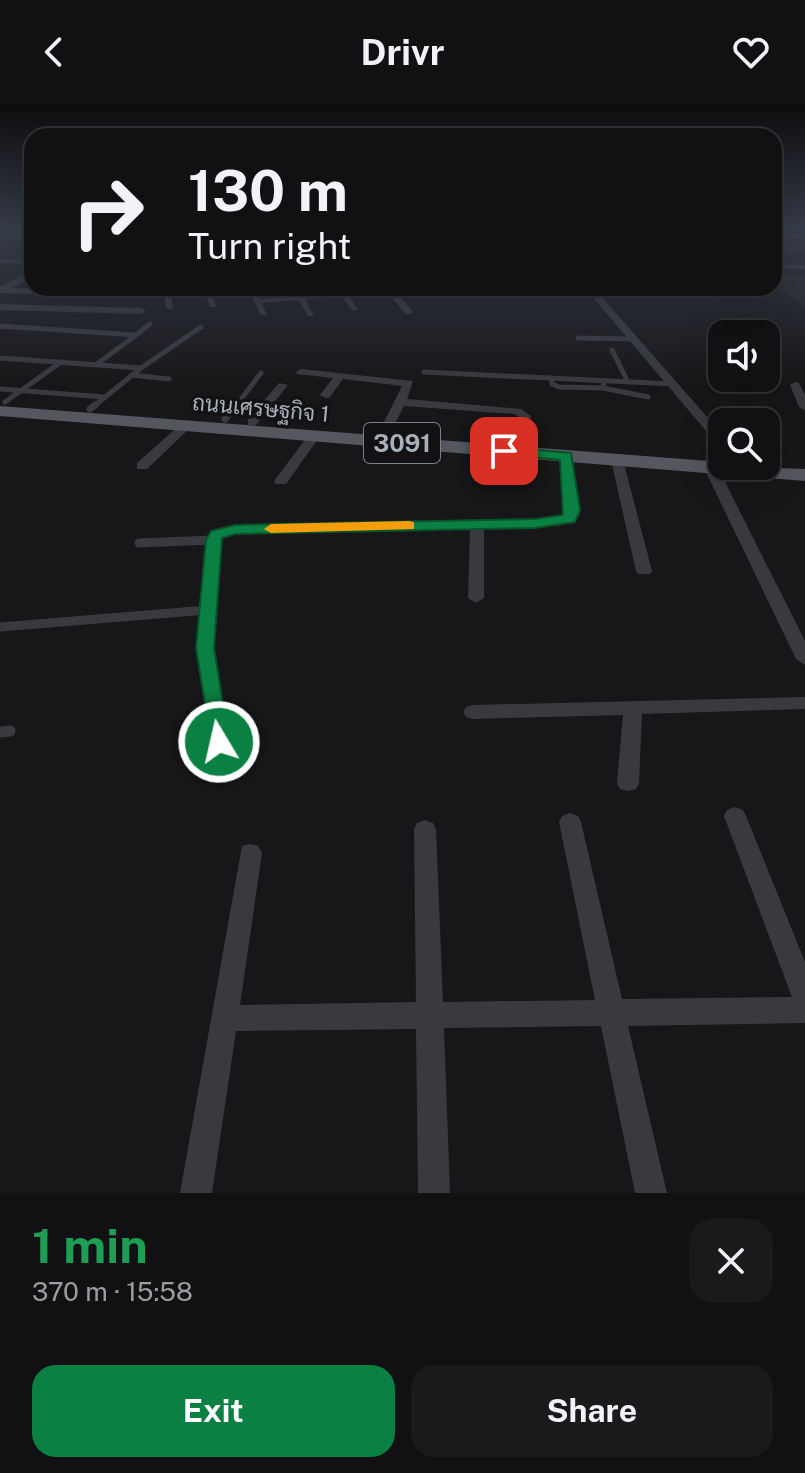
<!DOCTYPE html>
<html lang="en">
<head>
<meta charset="utf-8">
<style>
  body { margin:0; font-family:"Public Sans",Sarabun,sans-serif; background:#1a1a1c; color:#f1f3f6; height:100vh; display:flex; flex-direction:column; font-size:30px; white-space:nowrap }
  * { box-sizing:border-box; margin:0 }
  p { font-size:26px; color:#9c9da0 }
  .icon { flex:none; width:44px; height:44px; fill:none; stroke:currentColor; stroke-width:2; stroke-linecap:round; stroke-linejoin:round }
  .map { position:relative; height:1089px; overflow:hidden }
  .panel { display:flex; flex-direction:column; background:#111113; flex:1 }
  .panel>* { flex:none }
  .banner { position:absolute; left:24px; top:24px; width:758px; height:168px; border-radius:24px; box-shadow:0 8px 32px #0002,0 0 0 2px #303133; background:#111113; color:#f1f3f6; overflow:hidden }
  .tools { position:absolute; left:708px; top:216px; display:grid; gap:16px }
  .tools a { display:grid; place-items:center; width:72px; height:72px; border-radius:16px; background:#111113; box-shadow:0 8px 32px #0002,0 0 0 2px #303133; font-size:40px }
  .pin { position:absolute; display:grid; place-items:center; width:68px; height:68px; color:#fff; margin:-34px; border-radius:16px; box-shadow:0 4px 12px #0006 }
  .me { position:absolute; width:88px; margin:-44px; rotate:351deg; stroke-linejoin:round; filter:drop-shadow(0 0 6px #0008) }
  .turn { display:flex; align-items:center; gap:28px; height:168px; padding:0 32px; font-size:36px }
  .turn .icon { width:104px; height:104px; stroke-width:2.5 }
  .turn b { display:block; font-size:56px; line-height:68px }
  .round { display:grid; place-items:center; flex:none; width:84px; height:84px; border-radius:24px; background:#1a1a1c }
  .overview { display:flex; align-items:center; justify-content:space-between; height:136px; padding:0 32px }
  h1 { font-size:48px; font-weight:700; line-height:60px; color:#1e9e55 }
  .action { display:flex; gap:16px; margin-top:auto; padding:16px 32px }
  .action a { flex:1; height:92px; border-radius:24px; background:#0b8043; color:#fff; font-size:32px; font-weight:700; line-height:92px; text-align:center }
  .action a+a { background:#1a1a1c; color:#f1f3f6 }
  header { display:flex; justify-content:space-between; align-items:center; height:104px; padding:0 32px; background:#111113; font-size:36px; font-weight:700 }
  .map>svg:first-child { display:block }
  .built { fill:#232427 }
  .lines { fill:none; stroke-linecap:round; stroke-linejoin:round }
  .lane-far4 { stroke:#383a3f; stroke-width:4 }
  .lane-far3 { stroke:#383a3f; stroke-width:5 }
  .lane-far2 { stroke:#383a3f; stroke-width:7 }
  .lane-far1 { stroke:#383a3f; stroke-width:9 }
  .lane { stroke:#383a3f; stroke-width:11 }
  .street { fill:#383a3f; fill-rule:evenodd }
  .primary { fill:#54585e; fill-rule:evenodd }
  .route { fill:#0b8043; stroke:#07532c; stroke-width:2 }
  .slow { fill:#f59e0b }
  .labels { text-anchor:middle; dominant-baseline:central; stroke-width:7; stroke-linejoin:round; paint-order:stroke }
  .far-street-label { font-size:22px; fill:#a8b1ba; stroke:#121214 }
  .shield { fill:#121214; stroke:#7b8188; stroke-width:2 }
  .shield-label { font-size:24px; font-weight:bold; fill:#a8b1ba }
</style>
</head>
<body>
<header><svg class="icon" aria-label="back" viewBox="0 0 24 24"><path d="M15 5l-7 7 7 7"/></svg>Drivr<svg class="icon" aria-label="heart" viewBox="0 0 24 24"><path d="M12 20l-8-8c-3-5 5-10 8-4 3-6 11-1 8 4z"/></svg></header>
<div class="map">
<svg width="805" height="1089" viewBox="0 0 805 1089">
  <rect width="100%" height="100%" fill="#171719"/>
  <!-- built -->
  <path class="built" d="M774,172H805V204L774,181Z"/>
  <g class="lines">
    <!-- lane-far4 -->
    <g class="lane-far4">
      <path d="M774,133H805"/>
      <path d="M592,187L663,189"/>
      <path d="M258,197L390,187"/>
    </g>
    <!-- lane-far3 -->
    <g class="lane-far3">
      <path d="M0,222L136,231L97,260"/>
      <path d="M136,231L150,220"/>
      <path d="M578,234L634,235"/>
      <path d="M612,246L628,278"/>
      <path d="M0,254L141,264L93,303"/>
      <path d="M141,264L201,223"/>
      <path d="M424,268L673,280"/>
      <path d="M132,271L169,275"/>
      <path d="M552,275V280L559,283L603,284L604,277"/>
      <path d="M603,284L648,293"/>
      <path d="M0,285L104,293"/>
      <path d="M5,298L61,258"/>
      <path d="M235,303L261,269"/>
    </g>
    <!-- lane-far2 -->
    <g class="lane-far2">
      <path d="M90,305L95,301"/>
      <path d="M225,315L236,301"/>
    </g>
    <!-- lane-far1 -->
    <g class="lane-far1">
      <path d="M139,439L213,436"/>
      <path d="M0,523L207,506"/>
    </g>
    <!-- lane -->
    <path class="lane" d="M0,628L10,627"/>
    <!-- street -->
    <g class="street">
      <path d="M0,130L32,131V135L0,134Z"/>
      <rect x="774" y="142" width="31" height="4"/>
      <path d="M0,155L32,156V160L0,159Z"/>
      <path d="M774,160L805,161V165L774,164Z"/>
      <path d="M32,166V172L13,184L137,187L141,190L137,193L0,189V183Z"/>
      <path d="M163,184H171L173,206L166,204Z"/>
      <path d="M203,184H211L216,203H210Z"/>
      <path d="M247,184H255L267,211H261Z"/>
      <path d="M292,184H300L314,212H308Z"/>
      <path d="M336,184H344L358,206H352Z"/>
      <path d="M383,184H392L412,206V210H406Z"/>
      <path d="M585,184H594L722,330V342L718,341Z"/>
      <path d="M0,200L141,204L146,207L141,210L0,206Z"/>
      <path d="M301,265L413,277L407,295L521,305L531,312L526,339L520,343L514,339L519,313L514,310L404,302L389,331H381L379,328L402,282L343,275L330,293L326,294L320,291L333,274L297,270L296,268Z"/>
      <path d="M795,278L799,279L805,291V306L799,303L790,281Z"/>
      <path d="M279,279L288,281L256,321H248V315Z"/>
      <path d="M182,319L192,322L147,365H137V359Z"/>
      <path d="M310,329L320,332L286,380H276L274,377Z"/>
      <path d="M566,348L572,352L580,412L559,422L484,424V494L476,499L468,494L470,424L228,431L220,437L214,544L229,638L226,643H212L196,544L205,436L218,424L235,421L557,414L566,410L560,352Z"/>
      <path d="M617,352L623,356L652,467L650,470H638L636,467L611,356Z"/>
      <path d="M711,360L718,364L805,537V561L796,555L704,364Z"/>
      <path d="M805,593V605L642,610L639,679L636,685L628,687L620,685L617,679L623,611L473,615L466,613L463,608L466,603L473,601Z"/>
      <path d="M735,703L743,706L746,712L805,858V919L628,922L667,1089H635L601,922L444,924L450,1089H418L416,925L236,927L212,1089H180L242,742L250,740L258,742L262,749L240,901L416,898L414,725L417,719L425,716L433,719L436,725L443,898L595,896L559,718L562,712L570,709L578,712L581,718L622,895L792,893L724,712L727,706Z"/>
    </g>
    <!-- primary -->
    <path class="primary" d="M0,302L722,358V362L805,365V377L0,312Z"/>
  </g>
  <!-- sky -->
  <linearGradient id="sky" x2="0" y2="1"><stop stop-color="#0d0d0e"/><stop offset="0.45" stop-color="#363c49"/><stop offset="1" stop-color="#363c49" stop-opacity="0"/></linearGradient>
  <rect width="805" height="279" fill="url(#sky)"/>
  <!-- route -->
  <path class="route" d="M504,343L571,349L580,406L575,418L535,424L235,430L222,434L214,544L229,638L226,643H212L196,544L206,436L211,427L235,421L535,415L563,411L560,356L500,350L498,347Z"/>
  <!-- slow -->
  <path class="slow" d="M409,417L414,418V425L271,429L264,425L271,420Z"/>
  <g class="labels">
    <!-- far-street labels -->
    <g class="far-street-label">
      <text transform="translate(261 304) rotate(5)">ถนนเศรษฐกิจ 1</text>
    </g>
    <!-- shield labels -->
    <rect class="shield" x="364" y="319" width="76" height="40" rx="6"/>
    <g class="shield-label">
      <text x="402" y="339">3091</text>
    </g>
  </g>
</svg>
<div class="tools">
<a><svg class="icon" aria-label="sound" viewBox="0 0 24 24"><path d="M4 9h4l5-4v14l-5-4H4zM17 9q2 3 0 6"/></svg></a>
<a><svg class="icon" aria-label="search" viewBox="0 0 24 24"><circle cx="10" cy="10" r="6"/><path d="M15 15l6 6"/></svg></a>
</div>
<div class="pin" style="left:504px;top:347px;background:#d93025"><svg class="icon" aria-label="arrive" viewBox="0 0 24 24"><path d="M6 21V4h12l-3 4 3 4H6"/></svg></div>
<svg class="me" style="left:219px;top:638px" viewBox="-20 -20 40 40"><circle r="17" fill="#0b8043" stroke="#fff" stroke-width="3"/><path d="M0-11L8 9 0 5-8 9z" fill="#fff"/></svg>
<div class="banner">
<div class="turn"><svg class="icon" aria-label="right" viewBox="0 0 24 24"><path d="M7 20v-9h11M14 6l5 5-5 5"/></svg><div><b>130 m</b>Turn right</div></div>
</div>
</div>
<section class="panel">
<div class="overview"><div><h1>1 min</h1><p>370 m · 15:58</p></div><a class="round"><svg class="icon" aria-label="close" viewBox="0 0 24 24"><path d="M6 6l12 12M18 6L6 18"/></svg></a></div>
<div class="action"><a>Exit</a><a>Share</a></div>
</section>
</body>
</html>
